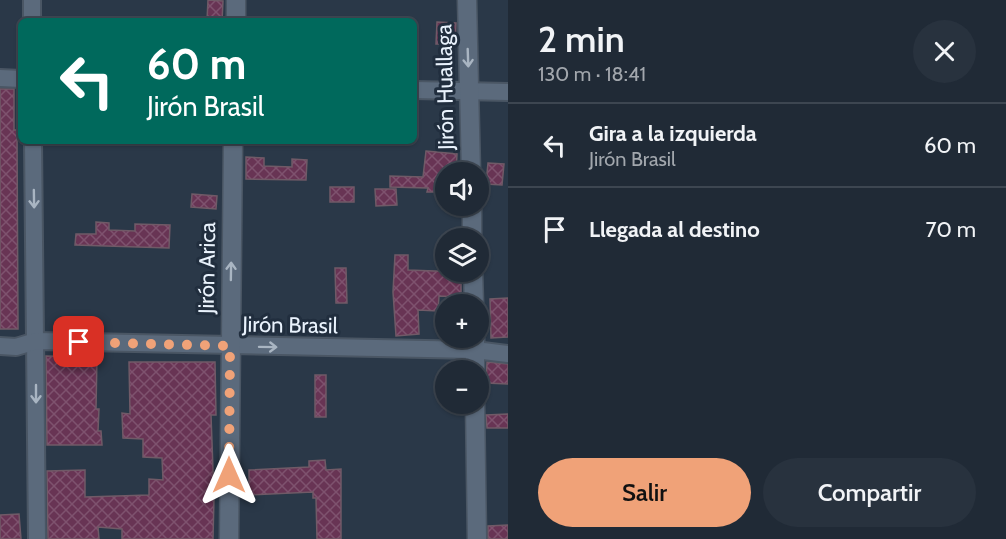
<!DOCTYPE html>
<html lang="es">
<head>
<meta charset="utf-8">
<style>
  body { margin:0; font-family:Cabin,sans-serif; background:#28323e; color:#f1f3f6; height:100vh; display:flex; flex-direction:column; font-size:22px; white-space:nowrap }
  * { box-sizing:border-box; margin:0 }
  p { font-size:20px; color:#a2a7ad }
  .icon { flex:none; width:33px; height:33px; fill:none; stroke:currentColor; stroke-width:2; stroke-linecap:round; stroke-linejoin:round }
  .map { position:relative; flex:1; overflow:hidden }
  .panel { display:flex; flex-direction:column; background:#202a36; width:498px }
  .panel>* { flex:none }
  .top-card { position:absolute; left:18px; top:18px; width:399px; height:126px; border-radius:9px; box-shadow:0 2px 4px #0004,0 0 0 2px #3d4651; background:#00695c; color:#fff; overflow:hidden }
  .fabs { position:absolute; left:435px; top:162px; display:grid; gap:12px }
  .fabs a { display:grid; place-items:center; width:54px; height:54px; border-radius:50%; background:#202a36; box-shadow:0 2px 4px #0004,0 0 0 2px #3d4651; font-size:30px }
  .pin { position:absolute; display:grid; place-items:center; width:51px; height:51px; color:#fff; margin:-26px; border-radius:12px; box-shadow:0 3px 9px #0006 }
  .me { position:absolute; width:66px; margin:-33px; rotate:0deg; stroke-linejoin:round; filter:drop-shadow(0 0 4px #0008) }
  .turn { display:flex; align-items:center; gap:21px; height:126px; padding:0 30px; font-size:27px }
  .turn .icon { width:78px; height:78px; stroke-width:2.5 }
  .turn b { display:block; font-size:42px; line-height:51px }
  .round { display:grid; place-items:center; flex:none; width:63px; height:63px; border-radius:32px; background:#28323e }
  .summary { display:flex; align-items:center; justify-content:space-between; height:102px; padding:0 30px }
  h1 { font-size:36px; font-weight:600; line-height:45px }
  .action { display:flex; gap:12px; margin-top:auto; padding:12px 30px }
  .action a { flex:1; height:69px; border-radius:36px; background:#f0a278; color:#111; font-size:24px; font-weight:600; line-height:69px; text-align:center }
  .action a+a { background:#28323e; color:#f1f3f6 }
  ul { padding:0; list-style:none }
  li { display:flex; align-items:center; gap:18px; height:84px; padding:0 30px; border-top:2px solid #3d4651 }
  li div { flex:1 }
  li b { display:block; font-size:22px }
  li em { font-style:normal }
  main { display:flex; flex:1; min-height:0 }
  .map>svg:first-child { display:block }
  .building { fill:url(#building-cross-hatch); stroke:#705a67; stroke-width:1.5 }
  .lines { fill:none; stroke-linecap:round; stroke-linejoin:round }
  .street-casing { stroke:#4a5664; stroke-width:20 }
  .secondary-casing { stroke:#4a5664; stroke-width:21 }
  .street { stroke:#5b6a7c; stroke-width:16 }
  .secondary { stroke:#5b6a7c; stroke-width:18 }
  .oneway { stroke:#a9b5c2 }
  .route { stroke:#f0a278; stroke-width:10; stroke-dasharray:0 18 }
  .labels { text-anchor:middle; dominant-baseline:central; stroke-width:6; stroke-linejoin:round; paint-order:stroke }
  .street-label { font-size:22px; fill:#e9f2fc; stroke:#212e3e }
</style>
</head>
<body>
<main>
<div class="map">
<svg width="508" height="539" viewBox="0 0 508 539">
  <defs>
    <pattern id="building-cross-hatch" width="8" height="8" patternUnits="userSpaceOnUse" patternTransform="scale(1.5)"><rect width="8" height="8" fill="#683454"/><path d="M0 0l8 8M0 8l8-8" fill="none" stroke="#7e526e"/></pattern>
  </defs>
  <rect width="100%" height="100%" fill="#2a3848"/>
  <!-- building -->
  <g class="building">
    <path d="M208,0L223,1L222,21H207Z"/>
    <path d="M437,22L456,23L455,44H436Z"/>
    <path d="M0,89H14V130H17L18,329H0Z"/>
    <path d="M426,151L457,154L456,172H446V192H427L428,188L390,187V176L423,177Z"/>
    <path d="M246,157L264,158V166L292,167V159L307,160L306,180L246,179Z"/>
    <path d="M488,163L504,164L502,185L486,184Z"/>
    <rect x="330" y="187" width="24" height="15"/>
    <path d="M375,189H396L397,205L376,206Z"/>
    <path d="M192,194L217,196L216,209L191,207Z"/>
    <path d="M96,222L109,223V230L135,231V224L170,225L169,248L75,245L76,234H96Z"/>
    <path d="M395,255H408V270L461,272V297L439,296L438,311L418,310L419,334L396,336L393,292Z"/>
    <path d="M335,268H346L347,303H336Z"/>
    <path d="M508,298V337L491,338L490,299Z"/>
    <path d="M46,356L97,357L96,409H99L98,431H101L102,445H47Z"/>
    <path d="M129,362H215L216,415H211L214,497L213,539H122V529L98,527L99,539H48L47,471L85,470V497L149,495V479L163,480L162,458L143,457V439L123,438L122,413L130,414Z"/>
    <path d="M487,362L508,364V384L486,383Z"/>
    <rect x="315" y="375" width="11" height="42"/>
    <path d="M508,414V428H487L486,415Z"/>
    <path d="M325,460L326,470L341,469V539H317L316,498H313V492L249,495V470L309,467V461Z"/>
    <path d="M19,514L21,539H0V515Z"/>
    <path d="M508,525V539H488V526Z"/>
  </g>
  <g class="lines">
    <defs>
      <g id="street">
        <path d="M32,0V21"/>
        <path d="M0,78L21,79"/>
        <path d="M414,90L508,92"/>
        <path d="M33,141L37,539"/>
        <path d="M0,346L16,347L36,341L475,350L508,354"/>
      </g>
      <g id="secondary">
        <path d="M467,0L471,172"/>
        <path d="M236,21V0"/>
        <path d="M472,206V238"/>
        <path d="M473,272L474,304"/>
        <path d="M475,338V370"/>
        <path d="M475,404L477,539"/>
        <path d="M229,539L233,141"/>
      </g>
    </defs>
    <!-- street casing -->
    <use href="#street" class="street-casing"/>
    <!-- secondary casing -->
    <use href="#secondary" class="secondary-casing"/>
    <!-- street -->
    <use href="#street" class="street"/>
    <!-- secondary -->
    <use href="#secondary" class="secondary"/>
  </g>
  <!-- one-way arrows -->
  <defs><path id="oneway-shaft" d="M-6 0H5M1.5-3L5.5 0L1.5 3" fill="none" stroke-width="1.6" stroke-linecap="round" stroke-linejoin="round" transform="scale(1.5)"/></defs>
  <g class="oneway">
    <use href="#oneway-shaft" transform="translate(468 58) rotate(88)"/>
    <use href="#oneway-shaft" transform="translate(34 199) rotate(89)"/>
    <use href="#oneway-shaft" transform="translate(231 271) rotate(-89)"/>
    <use href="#oneway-shaft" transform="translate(268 347) rotate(1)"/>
    <use href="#oneway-shaft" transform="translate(36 394) rotate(90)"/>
  </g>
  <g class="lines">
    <!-- route -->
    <path class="route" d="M79,342L230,346L229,475"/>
  </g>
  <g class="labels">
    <!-- street labels -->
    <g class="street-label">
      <text transform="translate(445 87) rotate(-91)">Jirón Huallaga</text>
      <text transform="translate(207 268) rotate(-89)">Jirón Arica</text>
      <text transform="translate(290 325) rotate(1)">Jirón Brasil</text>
    </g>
  </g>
</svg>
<div class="fabs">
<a><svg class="icon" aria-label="sound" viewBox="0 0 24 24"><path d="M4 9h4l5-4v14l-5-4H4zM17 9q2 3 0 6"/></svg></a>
<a><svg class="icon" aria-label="layers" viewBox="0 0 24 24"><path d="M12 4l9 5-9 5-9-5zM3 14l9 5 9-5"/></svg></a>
<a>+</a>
<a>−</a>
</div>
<div class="pin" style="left:79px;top:342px;background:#d93025"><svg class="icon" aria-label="arrive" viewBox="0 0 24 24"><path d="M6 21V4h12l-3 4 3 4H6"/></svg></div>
<svg class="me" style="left:229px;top:475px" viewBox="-20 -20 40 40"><path d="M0-17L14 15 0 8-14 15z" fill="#f0a278" stroke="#fff" stroke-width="4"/></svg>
<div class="top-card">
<div class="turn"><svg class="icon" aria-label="left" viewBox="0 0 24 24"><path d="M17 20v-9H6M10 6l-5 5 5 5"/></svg><div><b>60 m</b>Jirón Brasil</div></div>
</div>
</div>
<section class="panel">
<div class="summary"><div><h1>2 min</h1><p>130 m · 18:41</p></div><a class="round"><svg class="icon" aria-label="close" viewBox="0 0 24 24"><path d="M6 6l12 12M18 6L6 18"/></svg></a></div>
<ul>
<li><svg class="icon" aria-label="left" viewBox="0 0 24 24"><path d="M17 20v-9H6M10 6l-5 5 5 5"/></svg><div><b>Gira a la izquierda</b><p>Jirón Brasil</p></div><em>60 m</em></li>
<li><svg class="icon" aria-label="arrive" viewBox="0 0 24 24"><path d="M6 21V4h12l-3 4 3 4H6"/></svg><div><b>Llegada al destino</b></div><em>70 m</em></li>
</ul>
<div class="action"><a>Salir</a><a>Compartir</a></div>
</section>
</main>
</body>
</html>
